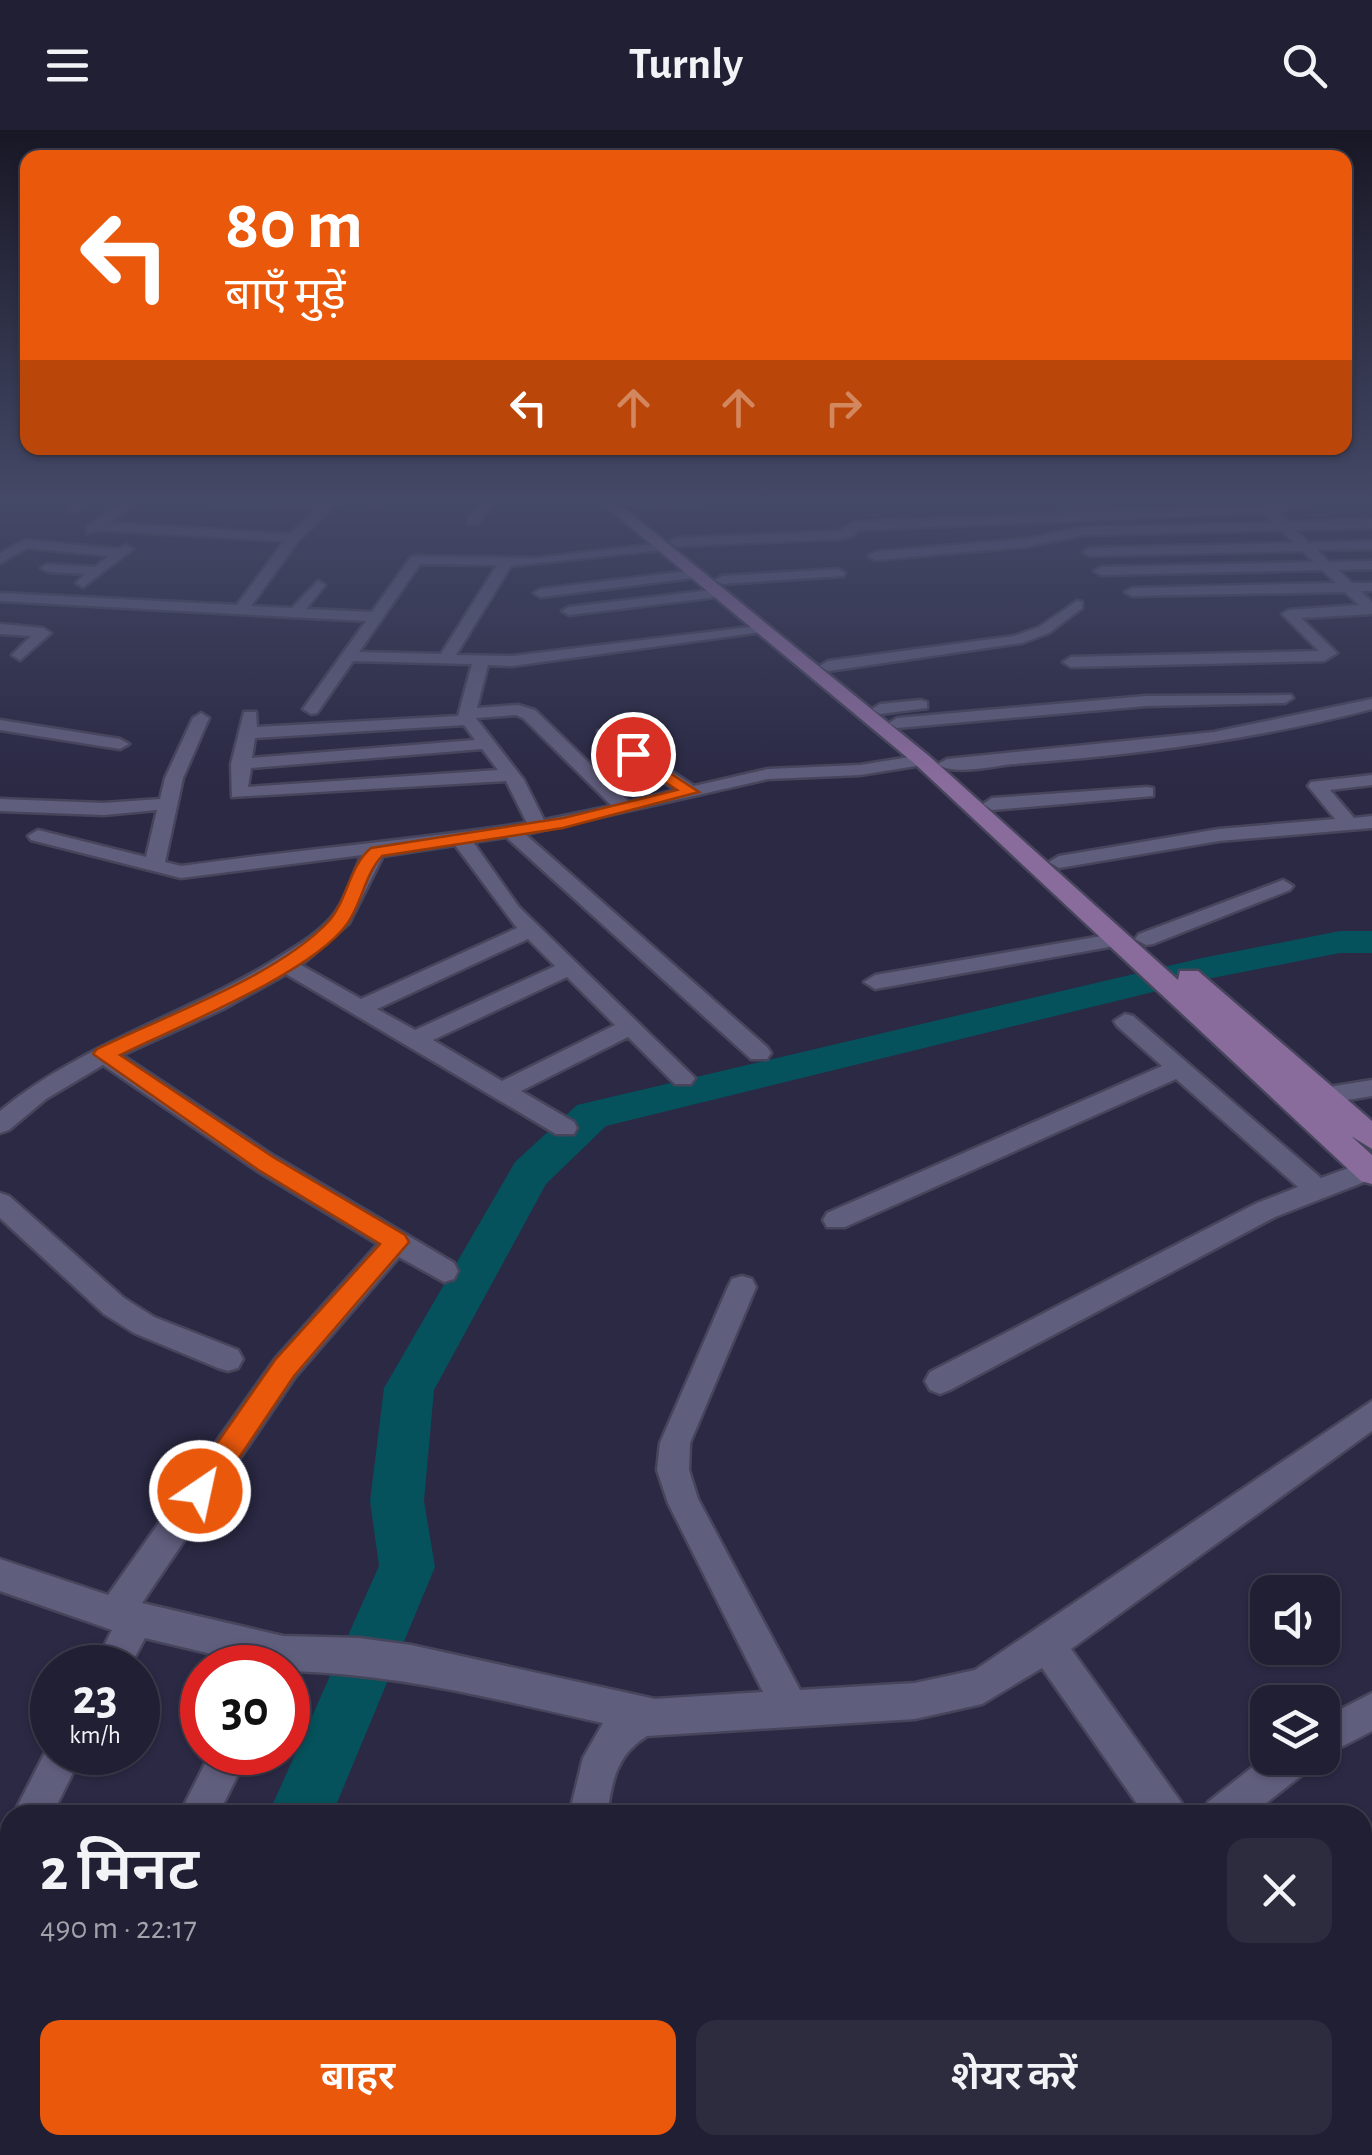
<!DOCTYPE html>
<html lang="hi">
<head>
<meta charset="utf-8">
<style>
  body { margin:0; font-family:"Alegreya Sans","Noto Sans Devanagari",sans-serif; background:#2d2c3f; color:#f1f3f6; height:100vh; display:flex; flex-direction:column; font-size:38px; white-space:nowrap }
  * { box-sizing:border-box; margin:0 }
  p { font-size:32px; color:#a2a2ac }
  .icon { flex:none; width:55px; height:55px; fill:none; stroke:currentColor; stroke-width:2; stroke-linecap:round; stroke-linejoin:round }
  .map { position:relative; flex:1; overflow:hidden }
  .panel { position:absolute; left:0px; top:1675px; width:1372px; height:350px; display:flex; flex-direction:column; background:#201f33; border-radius:30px 30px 0 0; box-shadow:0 2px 8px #0004,0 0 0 2px #3d3d4e }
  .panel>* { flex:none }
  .top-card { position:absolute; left:20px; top:20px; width:1332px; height:305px; border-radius:20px; box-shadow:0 2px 8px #0004,0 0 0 2px #3d3d4e; background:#ea580c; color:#fff; overflow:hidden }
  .buttons { position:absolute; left:1250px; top:1445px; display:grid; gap:20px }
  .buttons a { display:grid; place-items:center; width:90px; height:90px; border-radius:20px; background:#201f33; box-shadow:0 2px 8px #0004,0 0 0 2px #3d3d4e; font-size:50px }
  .speed { position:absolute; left:30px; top:1515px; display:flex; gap:20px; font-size:50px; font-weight:700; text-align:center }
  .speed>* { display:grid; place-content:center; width:130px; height:130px; border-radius:50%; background:#201f33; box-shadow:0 2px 8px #0004,0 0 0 2px #3d3d4e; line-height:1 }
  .speed small { font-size:25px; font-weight:400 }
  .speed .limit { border:15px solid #d22; background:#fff; color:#111 }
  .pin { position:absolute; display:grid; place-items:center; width:85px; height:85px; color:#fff; margin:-42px; border:5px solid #fff; border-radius:50%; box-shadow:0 2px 10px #0007 }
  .me { position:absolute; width:110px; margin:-55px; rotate:34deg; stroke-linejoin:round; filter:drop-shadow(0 0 8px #0008) }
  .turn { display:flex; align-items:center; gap:35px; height:210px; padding:0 40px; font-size:45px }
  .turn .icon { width:130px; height:130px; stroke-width:2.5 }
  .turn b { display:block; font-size:70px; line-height:85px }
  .lanes { display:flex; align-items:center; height:95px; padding:0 40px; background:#0003; justify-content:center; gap:50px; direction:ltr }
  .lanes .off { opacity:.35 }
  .round { display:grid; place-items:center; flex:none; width:105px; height:105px; border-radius:20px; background:#2d2c3f }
  .overview { display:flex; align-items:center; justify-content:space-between; height:170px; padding:0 40px }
  h1 { font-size:60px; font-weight:600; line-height:75px }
  .primary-button { display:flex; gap:20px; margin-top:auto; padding:20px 40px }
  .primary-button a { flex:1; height:115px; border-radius:20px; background:#ea580c; color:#fff; font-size:40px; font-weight:600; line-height:115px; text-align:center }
  .primary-button a+a { background:#2d2c3f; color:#f1f3f6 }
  header { display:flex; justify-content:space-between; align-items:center; height:130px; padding:0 40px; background:#201f33; font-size:45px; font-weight:600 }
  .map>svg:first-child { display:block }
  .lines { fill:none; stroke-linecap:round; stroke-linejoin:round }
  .river { fill:#05525c; fill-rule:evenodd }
  .street-casing { stroke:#47455c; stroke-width:5 }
  .secondary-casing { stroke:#47455c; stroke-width:5 }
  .street { fill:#605e7d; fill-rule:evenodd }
  .secondary { fill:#896c9c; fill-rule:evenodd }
  .route { fill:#ea580c; stroke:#983908; stroke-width:2.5 }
</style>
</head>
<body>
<header><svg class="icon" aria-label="menu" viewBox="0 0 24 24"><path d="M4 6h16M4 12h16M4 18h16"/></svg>Turnly<svg class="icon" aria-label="search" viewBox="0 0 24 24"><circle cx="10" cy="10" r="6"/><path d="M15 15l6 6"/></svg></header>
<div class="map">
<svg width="1372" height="2025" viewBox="0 0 1372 2025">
  <rect width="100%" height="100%" fill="#2b2944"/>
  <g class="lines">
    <!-- river -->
    <g class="river">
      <path d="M1340,801H1372V823H1340L1202,850L606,996L546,1054L434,1260L424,1371L435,1437L332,1685H268L379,1436L370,1371L384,1258L515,1032L577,975L1202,828Z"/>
      <path d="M47,2015H130L126,2025H43Z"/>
    </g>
    <defs>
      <g id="street">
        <path d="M79,369H93L79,380H71V374Z"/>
        <path d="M127,369H140L110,393L290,404L318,378L210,373L204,369H341L298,411L251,476L292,478L318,451L325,455L306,479L372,482L411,427L416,426L535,428L666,413L668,416L661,420L511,436L456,525L512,526L767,495V501L762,502L512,536L488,535L477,578L518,575L535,580L629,672L676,660L598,609V601H610L694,656L768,639L860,635L922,625L931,630L922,635L860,645L768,649L525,704L767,917L771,923L767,929H751L506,707L473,712L519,777L695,948L691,954H675L628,907L521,961L574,992L577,998L574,1004H556L286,844L223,879L122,925L274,1026L454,1133L458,1141L454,1149L444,1152L399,1127L295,1247L142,1473L283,1506L359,1508L411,1515L655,1569L763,1562L668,1373L657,1340L660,1313L728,1157L732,1149L742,1146L752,1149L756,1157L690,1313L689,1340L698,1369L800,1560L915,1553L975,1540L1372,1271V1301L1071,1519L1181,1672L1187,1685H1145L1042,1538L982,1574L915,1589L647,1606C616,1625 612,1651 607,1685H569L583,1628L603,1593C495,1569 399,1544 288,1541V1538H270L145,1508L129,1538H93L112,1500L0,1461V1429L108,1465L275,1229L378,1114L256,1040L103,935L46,969L9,1000L0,1003V981C82,913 187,885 276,829C295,817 316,805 331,788C346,770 352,745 362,725L181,748L31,710L28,706L38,700L146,727L157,680L104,685L0,681V669L104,673L160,669L165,648L193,588L201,583L209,588L183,648L165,732L181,736C297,720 411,710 527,693L506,651L232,667L231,634L244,582H256L257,597L458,586L472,534L353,531L317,583L311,584L303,579L366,491L0,471V463L237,475L284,411L100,400L87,403V397ZM420,434L497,435L441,524L359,522ZM516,585L523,588L612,676L544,690L524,650L476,588ZM464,595L475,610L252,628L255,608ZM482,619L498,640L248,657L251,638ZM455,715L517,798L361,869L301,835L349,793L383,726ZM528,809L555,836L415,900L377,879ZM567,847L615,895L502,951L433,910Z"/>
        <path d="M377,369H389L379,378L373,374Z"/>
        <path d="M484,369H496L478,394H468L467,391Z"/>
        <path d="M609,369H710L704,373L605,376L603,373Z"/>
        <path d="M1292,369H1305L1309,374L1276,381L1287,392L1372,390V398L1295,400L1309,413L1372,411V419L1317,420L1329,432L1372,431V439L1338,440L1352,453H1372V461H1361L1372,472V484L1301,488L1337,523L1324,531L1071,537L1063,532L1071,527L1319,521L1282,484L1289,480L1359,475L1345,462L1132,466L1125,462L1132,458L1336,453L1322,440L1101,445L1094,441L1101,437L1314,432L1302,421L1090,426L1083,422L1090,418L1294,413L1281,400L1084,405L1025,417L875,430L868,426L875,422L1025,409L1084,397L1273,393L1263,383L858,400L853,406L839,409L676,416L669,412L676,408L839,401L854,392L1262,375Z"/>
        <path d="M25,410L118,419L126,415L133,419L83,457L76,453L85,444L48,442L41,438L48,434L95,437L109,426L27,418L0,433V423Z"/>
        <path d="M838,439L845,443L843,446L722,454L715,450L722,446Z"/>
        <path d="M696,440L701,441V447L541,467L534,463L541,459Z"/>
        <path d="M720,459L725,460V466L569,485L562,481L569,477Z"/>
        <path d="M1077,471L1082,472V478L1049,503L1022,513L828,541L820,536L828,531L1014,506L1039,497Z"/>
        <path d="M0,494L43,498L51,503L20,530L12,525L31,506L0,504Z"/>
        <path d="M1291,565L1293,568L1285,573L1146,576L897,598L889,593L897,588L1146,566Z"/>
        <path d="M1372,569V579C1254,610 1135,625 1013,634C993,636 953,646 938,634L947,629L1214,602Z"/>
        <path d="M921,570L927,572V578L880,584L872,579L880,574Z"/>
        <path d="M0,590L120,609L129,614L120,619L0,600Z"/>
        <path d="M1372,645V655L1330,660L1354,688L1372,686V698L1219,711L1059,738L1049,732L1059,726L1219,699L1335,689L1308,656L1311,652Z"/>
        <path d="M1147,657L1153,658V666L992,680L983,674L992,668Z"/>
        <path d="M1283,750L1293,756L1290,760L1153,814L1146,815L1135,809L1139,804Z"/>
        <path d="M1119,803L1126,804L1130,809L1126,814L875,859L864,852L875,845Z"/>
        <path d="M1125,884L1133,886L1321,1048L1368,1031L1372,1032V1049L1275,1087L950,1260L940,1264L930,1260L925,1251L930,1242L1257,1073L1298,1057L1176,949L845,1097H827L823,1090L827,1083L1162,936L1117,896L1114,891Z"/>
        <path d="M1372,950V966L1310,976L1298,968L1310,960Z"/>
        <path d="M0,1063L9,1066L124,1168L154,1187L238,1220L243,1229L238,1238L228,1241L218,1238L134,1203L104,1184L0,1088Z"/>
        <path d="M1372,1563V1601L1322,1627V1589Z"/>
        <path d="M52,1609V1622H83L52,1685H13Z"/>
        <path d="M211,1622H249L218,1685H179Z"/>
        <path d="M1268,1625L1312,1628L1307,1641L1251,1685H1202L1208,1672Z"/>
        <path d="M10,1708V1761L0,1766V1712Z"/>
        <path d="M1362,1933L1372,1936V1990L1362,1986Z"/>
        <path d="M507,2015H551L549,2025H505Z"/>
        <path d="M913,2015H968L964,2025H909Z"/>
      </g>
      <path id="secondary" d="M597,369H613L929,626L1178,850L1180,841H1198L1372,991V1019L1351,1006L1372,1025V1054L1361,1051L915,634Z"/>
    </defs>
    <!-- street casing -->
    <use href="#street" class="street-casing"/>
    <!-- secondary casing -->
    <use href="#secondary" class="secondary-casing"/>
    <!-- street -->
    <use href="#street" class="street"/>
    <!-- secondary -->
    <use href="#secondary" class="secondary"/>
  </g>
  <!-- sky -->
  <linearGradient id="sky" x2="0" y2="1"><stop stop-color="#181725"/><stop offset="0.57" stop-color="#444967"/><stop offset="1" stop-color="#444967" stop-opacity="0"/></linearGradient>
  <rect width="1372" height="652" fill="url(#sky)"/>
  <!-- route -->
  <path class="route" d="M633,619L699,662L563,698L382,726C365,744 362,773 347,794C312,843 177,897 120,925L273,1027L405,1105L409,1112L294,1246L210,1371L200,1374L190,1371L186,1361L190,1352L275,1230L380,1114L257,1039L93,924L97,919C164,886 278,846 329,791C347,771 349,736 371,718L563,688L677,660L627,627L625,624Z"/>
</svg>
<div class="buttons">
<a><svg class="icon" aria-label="sound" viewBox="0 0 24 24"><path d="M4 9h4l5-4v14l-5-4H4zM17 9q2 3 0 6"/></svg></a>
<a><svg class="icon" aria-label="layers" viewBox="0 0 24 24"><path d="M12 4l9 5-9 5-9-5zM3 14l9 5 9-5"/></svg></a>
</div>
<div class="speed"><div>23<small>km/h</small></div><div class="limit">30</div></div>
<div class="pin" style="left:633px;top:624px;background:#d93025"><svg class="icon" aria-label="arrive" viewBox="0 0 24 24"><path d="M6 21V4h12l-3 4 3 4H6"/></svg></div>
<svg class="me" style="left:200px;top:1361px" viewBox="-20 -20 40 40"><circle r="17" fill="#ea580c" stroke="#fff" stroke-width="3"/><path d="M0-11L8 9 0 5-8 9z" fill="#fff"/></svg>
<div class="top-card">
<div class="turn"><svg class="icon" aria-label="left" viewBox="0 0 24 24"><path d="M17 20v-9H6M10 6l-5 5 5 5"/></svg><div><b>80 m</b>बाएँ मुड़ें</div></div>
<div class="lanes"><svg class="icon" aria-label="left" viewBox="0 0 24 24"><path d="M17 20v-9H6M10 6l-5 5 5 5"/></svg><svg class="icon off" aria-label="ahead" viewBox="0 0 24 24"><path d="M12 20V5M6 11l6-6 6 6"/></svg><svg class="icon off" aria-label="ahead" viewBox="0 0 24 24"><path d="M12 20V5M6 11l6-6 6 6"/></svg><svg class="icon off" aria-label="right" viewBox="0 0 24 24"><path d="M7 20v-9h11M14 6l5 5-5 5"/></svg></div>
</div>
<section class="panel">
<div class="overview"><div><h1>2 मिनट</h1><p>490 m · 22:17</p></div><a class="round"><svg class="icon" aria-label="close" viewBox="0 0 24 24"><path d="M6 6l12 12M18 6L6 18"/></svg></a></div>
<div class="primary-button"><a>बाहर</a><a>शेयर करें</a></div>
</section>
</div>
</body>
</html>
